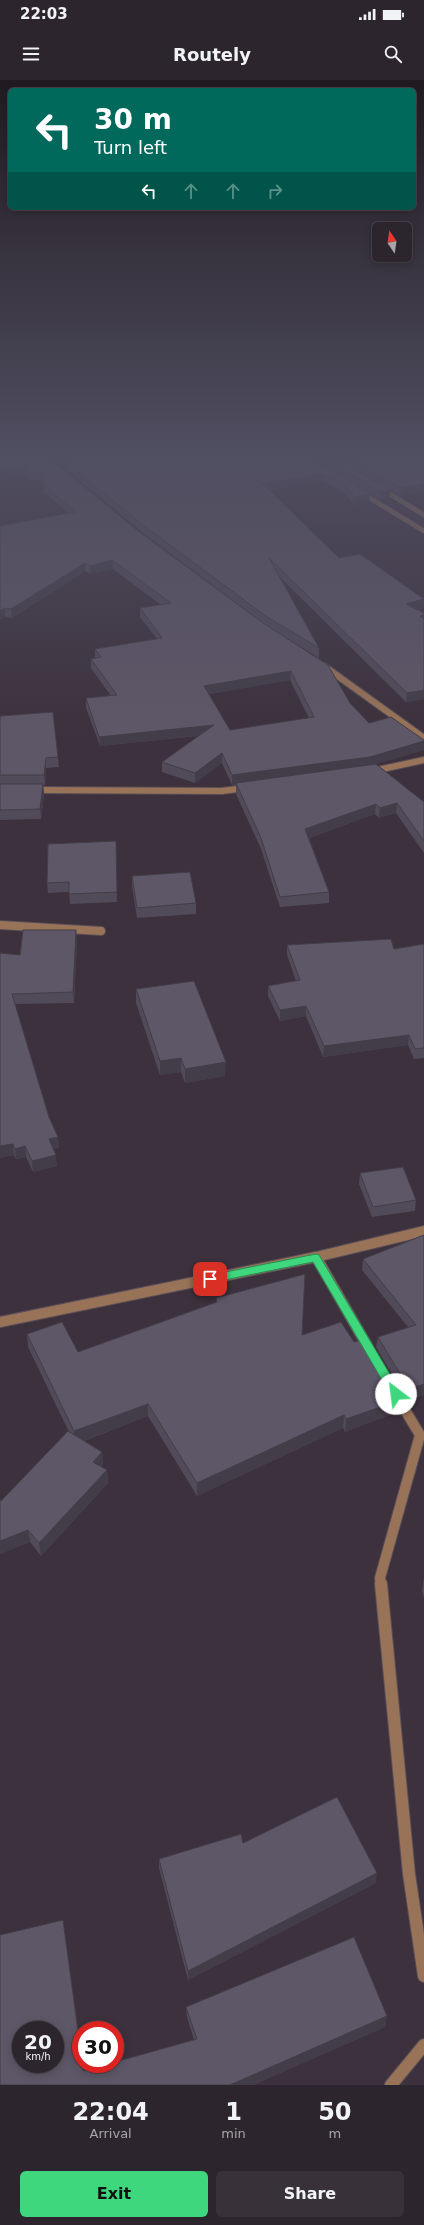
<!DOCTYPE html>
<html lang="en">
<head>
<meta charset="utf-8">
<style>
  body { margin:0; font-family:"DejaVu Sans",sans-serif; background:#393139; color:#f1f3f6; height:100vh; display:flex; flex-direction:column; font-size:15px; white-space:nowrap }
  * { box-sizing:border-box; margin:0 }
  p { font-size:13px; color:#a7a5aa }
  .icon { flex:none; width:22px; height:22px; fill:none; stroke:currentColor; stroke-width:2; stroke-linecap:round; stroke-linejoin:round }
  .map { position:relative; height:2005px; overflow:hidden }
  .details { display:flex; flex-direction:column; background:#2d252d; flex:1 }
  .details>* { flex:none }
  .banner { position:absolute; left:8px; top:8px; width:408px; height:122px; border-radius:6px; box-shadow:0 2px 10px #0003,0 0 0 1px #484249; background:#00695c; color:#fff; overflow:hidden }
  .needle { width:26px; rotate:347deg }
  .controls { position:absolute; left:372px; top:142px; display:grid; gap:8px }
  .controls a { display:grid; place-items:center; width:40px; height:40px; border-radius:6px; background:#2d252d; box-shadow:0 2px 10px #0003,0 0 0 1px #484249; font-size:20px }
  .speed { position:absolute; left:12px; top:1941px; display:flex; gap:8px; font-size:20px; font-weight:700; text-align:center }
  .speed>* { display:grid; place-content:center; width:52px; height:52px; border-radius:50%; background:#2d252d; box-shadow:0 2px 10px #0003,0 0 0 1px #484249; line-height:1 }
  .speed small { font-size:10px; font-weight:400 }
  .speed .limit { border:6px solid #d22; background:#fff; color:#111 }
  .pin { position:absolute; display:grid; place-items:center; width:34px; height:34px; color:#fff; margin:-17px; border-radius:8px; box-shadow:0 2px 6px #0006 }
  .me { position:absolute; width:44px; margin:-22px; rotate:330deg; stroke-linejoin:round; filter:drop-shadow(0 0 3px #0008) }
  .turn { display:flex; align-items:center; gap:14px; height:84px; padding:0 20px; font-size:18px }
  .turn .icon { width:52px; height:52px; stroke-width:2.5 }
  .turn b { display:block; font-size:28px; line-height:34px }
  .lanes { display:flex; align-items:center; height:38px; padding:0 20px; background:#0003; justify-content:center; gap:20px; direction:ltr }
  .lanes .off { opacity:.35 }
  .eta { display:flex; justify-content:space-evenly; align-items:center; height:68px; text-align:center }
  .eta b { font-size:24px; font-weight:700; line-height:28px }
  .button { display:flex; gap:8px; margin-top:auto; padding:8px 20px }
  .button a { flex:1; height:46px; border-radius:6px; background:#3fd77d; color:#111; font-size:16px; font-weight:700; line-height:46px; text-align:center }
  .button a+a { background:#393139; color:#f1f3f6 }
  .status { display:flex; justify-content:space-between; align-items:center; height:28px; padding:0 20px; background:#2d252d; direction:ltr }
  .status svg { height:11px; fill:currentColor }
  header { display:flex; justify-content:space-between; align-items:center; height:52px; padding:0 20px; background:#2d252d; font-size:18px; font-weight:700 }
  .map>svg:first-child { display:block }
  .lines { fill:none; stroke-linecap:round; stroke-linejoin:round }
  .minor-far3-casing { stroke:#584e58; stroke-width:8 }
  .minor-far2-casing { stroke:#584e58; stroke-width:10 }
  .minor-far1-casing { stroke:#584e58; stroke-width:12 }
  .minor-casing { stroke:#584e58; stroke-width:14 }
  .tertiary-casing { stroke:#584e58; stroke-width:5.5 }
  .minor-far3 { stroke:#997357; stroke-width:6 }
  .minor-far2 { stroke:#997357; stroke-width:8 }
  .minor-far1 { stroke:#997357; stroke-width:10 }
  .minor { stroke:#997357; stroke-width:12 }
  .tertiary { stroke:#997357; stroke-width:4.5 }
  .wall { fill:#514b59; fill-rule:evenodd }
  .shaded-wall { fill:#423d48 }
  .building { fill:#5e5767; stroke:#423d48; fill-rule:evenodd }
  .route { fill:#3fd77d; stroke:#298c51 }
</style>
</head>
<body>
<div class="status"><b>22:03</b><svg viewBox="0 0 49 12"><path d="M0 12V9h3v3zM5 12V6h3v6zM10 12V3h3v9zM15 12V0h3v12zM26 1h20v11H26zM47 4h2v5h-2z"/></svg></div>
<header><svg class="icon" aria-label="menu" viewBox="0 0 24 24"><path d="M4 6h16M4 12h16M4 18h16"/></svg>Routely<svg class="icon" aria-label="search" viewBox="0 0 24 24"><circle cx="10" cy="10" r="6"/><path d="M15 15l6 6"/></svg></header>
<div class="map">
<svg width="424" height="2005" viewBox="0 0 424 2005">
  <rect width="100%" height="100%" fill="#3c313c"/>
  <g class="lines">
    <defs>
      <g id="minor-far3">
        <path d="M324,586L424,658"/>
        <path d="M373,691L424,680"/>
        <path d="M33,710L222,711L245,708"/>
      </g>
      <path id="minor-far2" d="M0,845L101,851"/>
      <g id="minor-far1">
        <path d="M316,1177L368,1267"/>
        <path d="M0,1242L316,1177L424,1151"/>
        <path d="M381,1505L380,1498L420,1355L390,1305"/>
      </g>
      <g id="minor">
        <path d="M381,1504L409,1794L424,1896"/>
        <path d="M391,2005L424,1965"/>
      </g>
      <g id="tertiary">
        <path d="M380,408L424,435"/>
        <path d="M360,412L424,451"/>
      </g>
    </defs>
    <!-- minor-far3 casing -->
    <use href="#minor-far3" class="minor-far3-casing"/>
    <!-- minor-far2 casing -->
    <use href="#minor-far2" class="minor-far2-casing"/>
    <!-- minor-far1 casing -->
    <use href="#minor-far1" class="minor-far1-casing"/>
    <!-- minor casing -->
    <use href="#minor" class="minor-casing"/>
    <!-- tertiary casing -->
    <use href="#tertiary" class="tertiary-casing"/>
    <!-- minor-far3 -->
    <use href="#minor-far3" class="minor-far3"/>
    <!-- minor-far2 -->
    <use href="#minor-far2" class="minor-far2"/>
    <!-- minor-far1 -->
    <use href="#minor-far1" class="minor-far1"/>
    <!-- minor -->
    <use href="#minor" class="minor"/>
    <!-- tertiary -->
    <use href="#tertiary" class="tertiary"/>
  </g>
  <!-- wall -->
  <g class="wall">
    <path d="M43,373L138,451L266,545L143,453L46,373H302L370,414L369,422L355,425L344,413L324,401L269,410L339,478L424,528L418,530L424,533V619L406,622L280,497L319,568V578L272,549L350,623L369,643L424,670L376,684L424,722V773L396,733L379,738L375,734L309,758L329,812V823L280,827L261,769L236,714V705H232L222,683L195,703L162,692V682L198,656L100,666L86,628V618L111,616L91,588V579L95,578V569L157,559L140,537V528L161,525L113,489L90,494L85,491L12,538L5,537L0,540V446L68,433L44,412L43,399L30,400L25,395L0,400ZM290,600L309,638L230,650L209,614Z"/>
    <path d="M302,373H327L390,410L389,418L380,420Z"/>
    <path d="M328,373H424V411L400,416Z"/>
    <path d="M0,636L58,677L59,687L46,688L45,705H43L44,714L41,739L0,740Z"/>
    <path d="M116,761L117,822L70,824L69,812L48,813L47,803Z"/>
    <path d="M132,796L196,823V834L137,838L132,806Z"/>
    <path d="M77,860L74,923L15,924L49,1037L58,1057L59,1068L53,1069L57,1086L33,1092L26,1077L16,1079L14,1075L0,1078V873L20,875Z"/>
    <path d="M424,864V978L414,979L408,965L323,977L306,936L280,941L268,916V906L296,901L287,875V865L394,869Z"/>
    <path d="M136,909L225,996L185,1003L181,992L160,995L136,923Z"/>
    <path d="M360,1093L416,1120L415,1131L372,1137L359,1104Z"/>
    <path d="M424,1155V1315L407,1320L376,1267L378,1257L408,1247L362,1190L363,1179Z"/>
    <path d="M216,1218L302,1255L354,1262L395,1324L391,1325L390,1335L345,1352L343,1348L197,1416L148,1336L84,1361L102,1372L103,1385L101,1387L107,1390L108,1403L41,1476L30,1462L0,1474V1419L1,1421L69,1352L28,1267L27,1254L78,1272L216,1222Z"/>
    <path d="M424,1497V1518L422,1511Z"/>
    <path d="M243,1763L376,1803L188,1900L159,1788V1779Z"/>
    <path d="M63,1840L81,1971V1984H83L84,1991L194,1960L187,1937L186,1927L387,1936L385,1947L253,2005H0Z"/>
  </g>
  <!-- shaded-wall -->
  <g class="shaded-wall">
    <path d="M25,387V395L0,400V392Z"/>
    <path d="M324,394V401L262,411V403Z"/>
    <path d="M424,404V411L400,416L401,408Z"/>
    <path d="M390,410L389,418L380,420L381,412Z"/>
    <path d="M370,414L369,422L355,425V417Z"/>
    <path d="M112,480L113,489L90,494V486Z"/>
    <path d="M85,483V491L12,538L11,529Z"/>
    <path d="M424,519V528L405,533L406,524Z"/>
    <path d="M5,528V537L0,540V531Z"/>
    <path d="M424,535V543L420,536Z"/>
    <path d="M291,591L290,600L204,615V606Z"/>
    <path d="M424,610V619L406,622L407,613Z"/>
    <path d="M214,645V654L100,666L99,657Z"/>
    <path d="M424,661V670L369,686L236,703V705H232V695Z"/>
    <path d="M222,673V683L195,703V693Z"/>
    <path d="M46,678V688L45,705L44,695Z"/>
    <path d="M43,704L44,714L41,739L40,729Z"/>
    <path d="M397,723L396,733L379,738L380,728Z"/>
    <path d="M376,724L375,734L305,759V749Z"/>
    <path d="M76,850L77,860L74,923L73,912Z"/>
    <path d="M306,926V936L280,941V930Z"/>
    <path d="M409,955L408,965L323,977L324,966Z"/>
    <path d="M181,978V992L160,995V981Z"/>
    <path d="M226,982L225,996L185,1003V989Z"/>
    <path d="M58,1057L59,1068L50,1070L49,1059Z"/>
    <path d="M13,1064L14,1075L0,1078V1066Z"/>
    <path d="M25,1066L26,1077L16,1079L15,1069Z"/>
    <path d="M56,1075L57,1086L33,1092L32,1081Z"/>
    <path d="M424,1304V1315L407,1320L409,1309Z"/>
    <path d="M396,1312L395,1324L391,1325L390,1335L345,1352L346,1339L387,1315Z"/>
    <path d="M148,1324V1336L75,1364L74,1351Z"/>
    <path d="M344,1335L343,1348L197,1416V1403Z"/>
    <path d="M102,1372L103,1385L94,1395L93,1382Z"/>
    <path d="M107,1390L108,1403L41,1476L39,1463Z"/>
    <path d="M28,1450L30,1462L0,1474V1461Z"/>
    <path d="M377,1793L376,1803L188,1900V1891Z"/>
    <path d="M63,1840L81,1971V1973Z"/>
    <path d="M387,1936L385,1947L252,2005H230Z"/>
  </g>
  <!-- building -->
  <g class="building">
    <path d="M0,373H43L138,451L263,543L328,585L350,623L369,643L391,637L424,660V661L370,677L232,695L222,673L195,693L162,682L214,645L99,657L86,618L117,615L91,579L101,577L95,569L162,558L140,528L171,523L112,480L90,486L85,483L11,529L5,528L0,531V446L75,432L44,404L42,391L30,392L25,387L0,392ZM291,591L314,637L230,650L204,606Z"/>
    <path d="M55,373H302L370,414L355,417L345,405L324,394L262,403L339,478L360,474L424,519L406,524L424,533V535L420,536L424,539V610L407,613L269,478L319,568L267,537L143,445Z"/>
    <path d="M315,373H327L390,410L381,412Z"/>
    <path d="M341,373H424V404L401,408Z"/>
    <path d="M53,632L58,677L46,678L44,695H0V636Z"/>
    <path d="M376,684L424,722V761L397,723L380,728L376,724L305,749L329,812L280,817L261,758L236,703Z"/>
    <path d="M0,704H43L40,729L0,730Z"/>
    <path d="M116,761L117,812L69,814V802L47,803L48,764Z"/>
    <path d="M190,792L196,823L137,828L132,796Z"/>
    <path d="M23,850H76L73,912L12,914L49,1037L58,1057L49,1059L56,1075L32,1081L25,1066L15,1069L13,1064L0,1066V873L20,875Z"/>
    <path d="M391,859L394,869L424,864V968L415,969L409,955L324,966L306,926L280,930L268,906L300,900L287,865Z"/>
    <path d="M194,901L226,982L185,989L181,978L160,981L136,909Z"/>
    <path d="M403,1087L416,1120L373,1127L360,1093Z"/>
    <path d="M424,1155V1304L409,1309L378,1257L416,1245L363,1179Z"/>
    <path d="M305,1194L302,1255L341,1242L354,1262L365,1259L396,1312L387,1315L392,1323L346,1339L344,1335L197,1403L148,1324L74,1351L27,1254L62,1242L78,1272L217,1222L216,1218Z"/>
    <path d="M68,1351L102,1372L93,1382L107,1390L39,1463L28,1450L0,1461V1419L1,1421Z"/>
    <path d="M337,1717L377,1793L188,1891L159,1779L241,1754L243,1763Z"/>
    <path d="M63,1840L81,1973V1984H82L83,1991L108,1984H115V1982L197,1959L186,1927L354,1857L387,1936L230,2005H0V1855ZM21,1950H55V1984H21Z"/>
  </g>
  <!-- sky -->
  <linearGradient id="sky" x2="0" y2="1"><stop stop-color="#211b21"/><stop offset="0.57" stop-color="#504e61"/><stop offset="1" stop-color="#504e61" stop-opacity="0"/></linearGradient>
  <rect width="424" height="654" fill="url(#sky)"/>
  <!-- route -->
  <path class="route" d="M316,1174L319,1175L400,1311L402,1314L400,1317H392L313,1182L210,1203L205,1199L210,1195Z"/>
</svg>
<div class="controls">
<a><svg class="needle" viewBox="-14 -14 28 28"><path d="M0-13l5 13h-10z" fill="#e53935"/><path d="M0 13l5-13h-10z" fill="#a7a5aa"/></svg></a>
</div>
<div class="speed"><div>20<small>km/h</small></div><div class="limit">30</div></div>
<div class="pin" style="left:210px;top:1199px;background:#d93025"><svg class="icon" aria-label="arrive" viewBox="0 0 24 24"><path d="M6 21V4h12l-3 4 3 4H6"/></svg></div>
<svg class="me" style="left:396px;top:1314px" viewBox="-20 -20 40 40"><circle r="19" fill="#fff"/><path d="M0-13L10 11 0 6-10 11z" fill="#3fd77d"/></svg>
<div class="banner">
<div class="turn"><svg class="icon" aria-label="left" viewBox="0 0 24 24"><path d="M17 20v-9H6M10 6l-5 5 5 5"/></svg><div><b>30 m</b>Turn left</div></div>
<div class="lanes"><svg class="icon" aria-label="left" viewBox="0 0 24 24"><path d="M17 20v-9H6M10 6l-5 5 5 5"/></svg><svg class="icon off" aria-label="ahead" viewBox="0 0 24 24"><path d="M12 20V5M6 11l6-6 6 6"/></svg><svg class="icon off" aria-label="ahead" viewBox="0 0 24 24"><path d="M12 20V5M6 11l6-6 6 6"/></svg><svg class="icon off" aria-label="right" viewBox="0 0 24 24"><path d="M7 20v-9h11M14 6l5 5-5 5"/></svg></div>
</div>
</div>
<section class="details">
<div class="eta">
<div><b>22:04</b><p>Arrival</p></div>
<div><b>1</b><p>min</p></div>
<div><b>50</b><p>m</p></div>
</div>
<div class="button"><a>Exit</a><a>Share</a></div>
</section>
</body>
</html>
